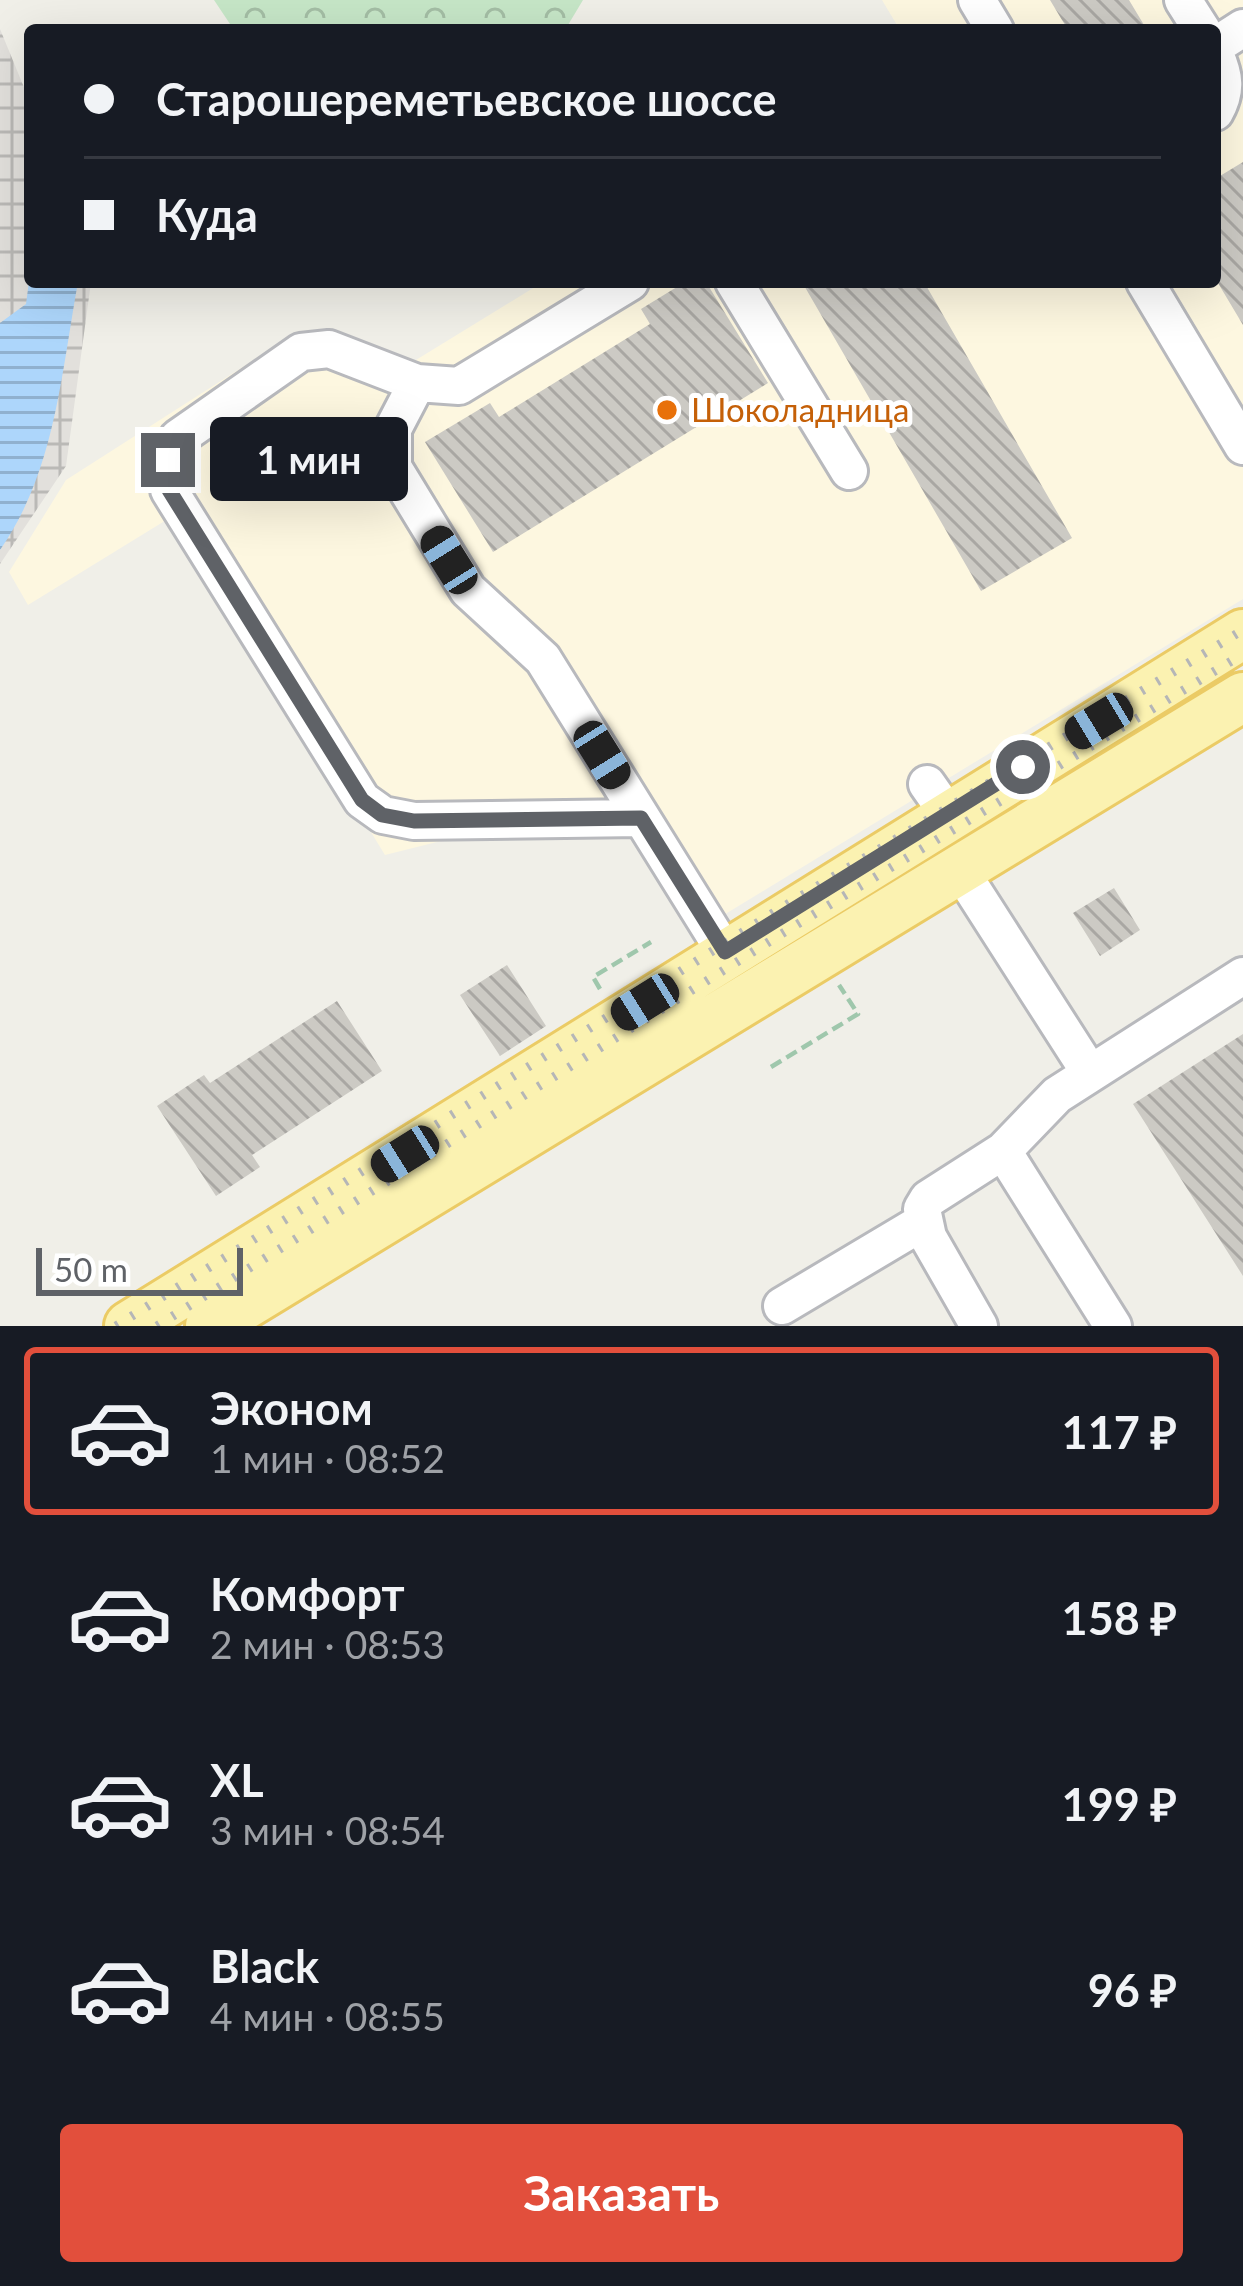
<!DOCTYPE html>
<html lang="ru">
<meta charset="utf-8">
<style>
body{margin:0;font-family:Lato,sans-serif;background:#20242c;color:#f1f3f6;height:100vh;display:flex;flex-direction:column;font-size:45px;white-space:nowrap}
*{box-sizing:border-box;margin:0}
p{font-size:39px;color:#9ea1a6}
.icon{flex:none;width:66px;height:66px;fill:none;stroke:currentColor;stroke-width:2;stroke-linecap:round;stroke-linejoin:round}
.map{position:relative;height:1326px;overflow:hidden}
.details{display:flex;flex-direction:column;background:#171b24;flex:1}
.details>*{flex:none}
.guide{position:absolute;left:24px;top:24px;width:1197px;height:264px;border-radius:12px;box-shadow:0 12px 48px #0002;display:grid;align-content:center;height:264px;padding:0 60px;background:#171b24}
.scale{position:absolute;left:36px;bottom:30px;width:207px;box-sizing:border-box;padding-left:12px;border:6px solid #5f6267;border-top:0;font-size:33px;line-height:42px;white-space:nowrap;color:#5f6267;-webkit-text-stroke:9px #fff;paint-order:stroke}
.end{position:absolute;width:54px;height:54px;margin:-27px;border:15px solid #5f6267;background:#fff;box-shadow:0 0 0 6px #fff}
.from{border-radius:50%}
.bubble{position:absolute;height:84px;border-radius:12px;background:#171b24;box-shadow:0 12px 48px #0002;font-size:39px;font-weight:700;line-height:84px;text-align:center}
.car{position:absolute;width:36px;height:72px;margin:-36px -18px;border-radius:15px;box-shadow:0 0 9px 3px #0007;background:linear-gradient(#222 24%,#8ab4d8 0 40%,#222 0 76%,#8ab4d8 0 86%,#222 0)}
.guide b{display:flex;align-items:center;gap:42px;height:114px;font-size:45px}
.guide b+b{border-top:3px solid #363941}
.guide i{width:30px;height:30px;background:#f1f3f6}
ul{padding:21px 0 0;list-style:none}
li{display:flex;align-items:center;gap:36px;height:168px;margin:0 24px 18px;padding:0 36px;border:6px solid transparent;border-radius:12px}
li div{flex:1}
li b{display:block;font-size:45px}
li em{font-style:normal;font-weight:700}
li.current{border-color:#e24f3c}
li>.icon{width:108px;height:108px;stroke-width:1.5}
.primary-button{display:flex;gap:24px;margin-top:auto;padding:24px 60px}
.primary-button a{flex:1;height:138px;border-radius:12px;background:#e24f3c;color:#fff;font-size:48px;font-weight:700;line-height:138px;text-align:center}
.map>svg:first-child{display:block}
.commercial{fill:#fdf7e0}
.industrial{fill:url(#industrial-grid)}
.forest{fill:url(#forest-crowns)}
.water{fill:url(#water-rules)}
.building{fill:url(#building-back-hatch)}
.lines{fill:none;stroke-linecap:round;stroke-linejoin:round}
.minor-casing{stroke:#b8b9bd;stroke-width:42}
.major-casing{stroke:#ebcb65;stroke-width:54}
.path{stroke:#9fc7ac;stroke-width:4.5;stroke-dasharray:12 6;stroke-linecap:butt}
.minor{stroke:#fff;stroke-width:36}
.major{stroke:#fbf2b1;stroke-width:48}
.rail{stroke:#b5b6b7;stroke-width:9;stroke-dasharray:3 15;stroke-linecap:butt}
.route{stroke:#5f6267;stroke-width:15}
.food-dot{fill:#e8710a;stroke:#fff;stroke-width:4.5}
.labels{text-anchor:middle;stroke-width:10;stroke-linejoin:round;paint-order:stroke}
.food-label{font-size:33px;fill:#c56008;stroke:#fff;text-anchor:start}
</style>
<div class="map">
<svg width="1243" height="1326" viewBox="0 0 1243 1326">
<defs>
<pattern id="industrial-grid" width="8" height="8" patternUnits="userSpaceOnUse" patternTransform="scale(3)"><rect width="8" height="8" fill="#e2e0dc"/><path d="M0 4h8M4 0v8" fill="none" stroke="#bab9b6"/></pattern>
<pattern id="forest-crowns" width="20" height="18" patternUnits="userSpaceOnUse" patternTransform="scale(3)"><rect width="20" height="18" fill="#c6e6c7"/><path d="M2 6a3 3 0 1 1 6 0M12 15a3 3 0 1 1 6 0" fill="none" stroke="#a4bea5"/></pattern>
<pattern id="water-rules" width="6" height="5" patternUnits="userSpaceOnUse" patternTransform="scale(3)"><rect width="6" height="5" fill="#add6fb"/><path d="M0 2.5h6" fill="none" stroke="#90b1cf"/></pattern>
<pattern id="building-back-hatch" width="6" height="6" patternUnits="userSpaceOnUse" patternTransform="scale(3)"><rect width="6" height="6" fill="#cccac4"/><path d="M-1 5l2 2M0 0l6 6M5-1l2 2" fill="none" stroke="#a9a7a3"/></pattern>
</defs>
<rect width="100%" height="100%" fill="#f0efe8"/>
<!-- commercial -->
<path class="commercial" d="M 882,0 L 1243,0 L 1243,599 L 699,930 L 639,840 L 611,830 L 449,839 L 385,855 L 176,514 L 28,605 L 9,572 L 66,480 L 299,331 L 411,363 L 543,282 L 1215,282 L 1215,30 L 900,30 Z"/>
<!-- industrial -->
<path class="industrial" d="M 0,29 L 30,102 L 30,282 L 91,282 L 66,466 L 0,564 Z"/>
<!-- forest -->
<path class="forest" d="M 214,0 L 583,0 L 565,30 L 234,30 Z"/>
<!-- water -->
<path class="water" d="M 30,274 L 30,282 L 78,282 C 61,375 55,471 0,550 L 0,323 L 26,304 Z"/>
<!-- building -->
<path class="building" d="M 1050,0 L 1129,0 L 1147,30 L 1068,30 Z
M 1243,162 L 1243,325 L 1215,278 L 1215,179 Z
M 685,282 L 706,282 L 768,383 L 493,552 L 425,442 L 490,403 L 499,417 L 650,324 L 641,309 Z
M 802,282 L 924,282 L 1072,538 L 981,591 Z
M 1114,888 L 1140,930 L 1100,956 L 1073,913 Z
M 507,965 L 546,1026 L 500,1056 L 460,995 Z
M 337,1001 L 382,1071 L 252,1155 L 260,1167 L 216,1196 L 157,1106 L 204,1075 L 210,1083 Z
M 1243,1034 L 1243,1276 L 1133,1104 Z"/>
<g class="lines">
<defs>
<path id="minor" d="M 977,0 L 995,30
M 1183,0 L 1202,30
M 1215,46 L 1243,28
M 1215,54 C 1225,76 1227,91 1215,112
M 630,282 L 459,386 L 417,383 L 329,349 L 301,352 L 178,438 L 168,460 L 169,490 L 362,800 L 383,815 L 414,821 L 641,818
M 734,282 L 849,471
M 1145,282 L 1243,446
M 417,383 L 393,429 L 393,467 L 468,590 L 543,659 L 725,952
M 927,784 L 948,814
M 958,867 L 1090,1073
M 1003,1151 L 1113,1326
M 782,1306 L 923,1222
M 979,1326 L 928,1237 L 922,1209 L 928,1199 L 1003,1151 L 1057,1095 L 1243,976"/>
<path id="major" d="M 129,1326 L 1243,634
M 210,1326 L 1243,697"/>
</defs>
<!-- minor casing -->
<use href="#minor" class="minor-casing"/>
<!-- major casing -->
<use href="#major" class="major-casing"/>
<!-- path -->
<path class="path" d="M 600,989 L 593,977 L 651,942
M 771,1067 L 858,1014 L 839,985"/>
<!-- minor -->
<use href="#minor" class="minor"/>
<!-- major -->
<use href="#major" class="major"/>
<!-- rail -->
<path class="rail" d="M 116,1326 L 773,913 L 1243,630
M 157,1326 L 783,933 L 1243,654"/>
</g>
<g class="lines">
<!-- route -->
<path class="route" d="M 168,460 L 169,490 L 362,800 L 382,815 L 414,821 L 641,818 L 725,952 L 1023,767"/>
</g>
<!-- markers -->
<circle class="food-dot" cx="667" cy="410" r="12"/>
<g class="labels">
<!-- food labels -->
<g class="food-label">
<text x="691" y="422">Шоколадница</text>
</g>
</g>
</svg>
<div class="scale">50 m</div>
<i class="end from" style="left:1023px;top:767px"></i>
<i class="end" style="left:168px;top:460px"></i>
<div class="bubble" style="left:210px;top:417px;width:198px">1 мин</div>
<i class="car" style="left:449px;top:560px;rotate:328deg"></i>
<i class="car" style="left:1099px;top:721px;rotate:239deg"></i>
<i class="car" style="left:602px;top:755px;rotate:148deg"></i>
<i class="car" style="left:645px;top:1002px;rotate:238deg"></i>
<i class="car" style="left:405px;top:1154px;rotate:238deg"></i>
<div class="guide">
<b><i class="from"></i>Старошереметьевское шоссе</b>
<b><i></i>Куда</b>
</div>
</div>
<section class="details">
<ul>
<li class="current"><svg class="icon" aria-label="car" viewBox="0 0 24 24"><path d="M5 17H2v-5l4-1 3-4h7l3 4 3 1v5h-3M9 17h6M6 11h13"/><circle cx="7" cy="17" r="2"/><circle cx="17" cy="17" r="2"/></svg><div><b>Эконом</b><p>1 мин · 08:52</p></div><em>117 ₽</em></li>
<li><svg class="icon" aria-label="car" viewBox="0 0 24 24"><path d="M5 17H2v-5l4-1 3-4h7l3 4 3 1v5h-3M9 17h6M6 11h13"/><circle cx="7" cy="17" r="2"/><circle cx="17" cy="17" r="2"/></svg><div><b>Комфорт</b><p>2 мин · 08:53</p></div><em>158 ₽</em></li>
<li><svg class="icon" aria-label="car" viewBox="0 0 24 24"><path d="M5 17H2v-5l4-1 3-4h7l3 4 3 1v5h-3M9 17h6M6 11h13"/><circle cx="7" cy="17" r="2"/><circle cx="17" cy="17" r="2"/></svg><div><b>XL</b><p>3 мин · 08:54</p></div><em>199 ₽</em></li>
<li><svg class="icon" aria-label="car" viewBox="0 0 24 24"><path d="M5 17H2v-5l4-1 3-4h7l3 4 3 1v5h-3M9 17h6M6 11h13"/><circle cx="7" cy="17" r="2"/><circle cx="17" cy="17" r="2"/></svg><div><b>Black</b><p>4 мин · 08:55</p></div><em>96 ₽</em></li>
</ul>
<div class="primary-button"><a>Заказать</a></div>
</section>
